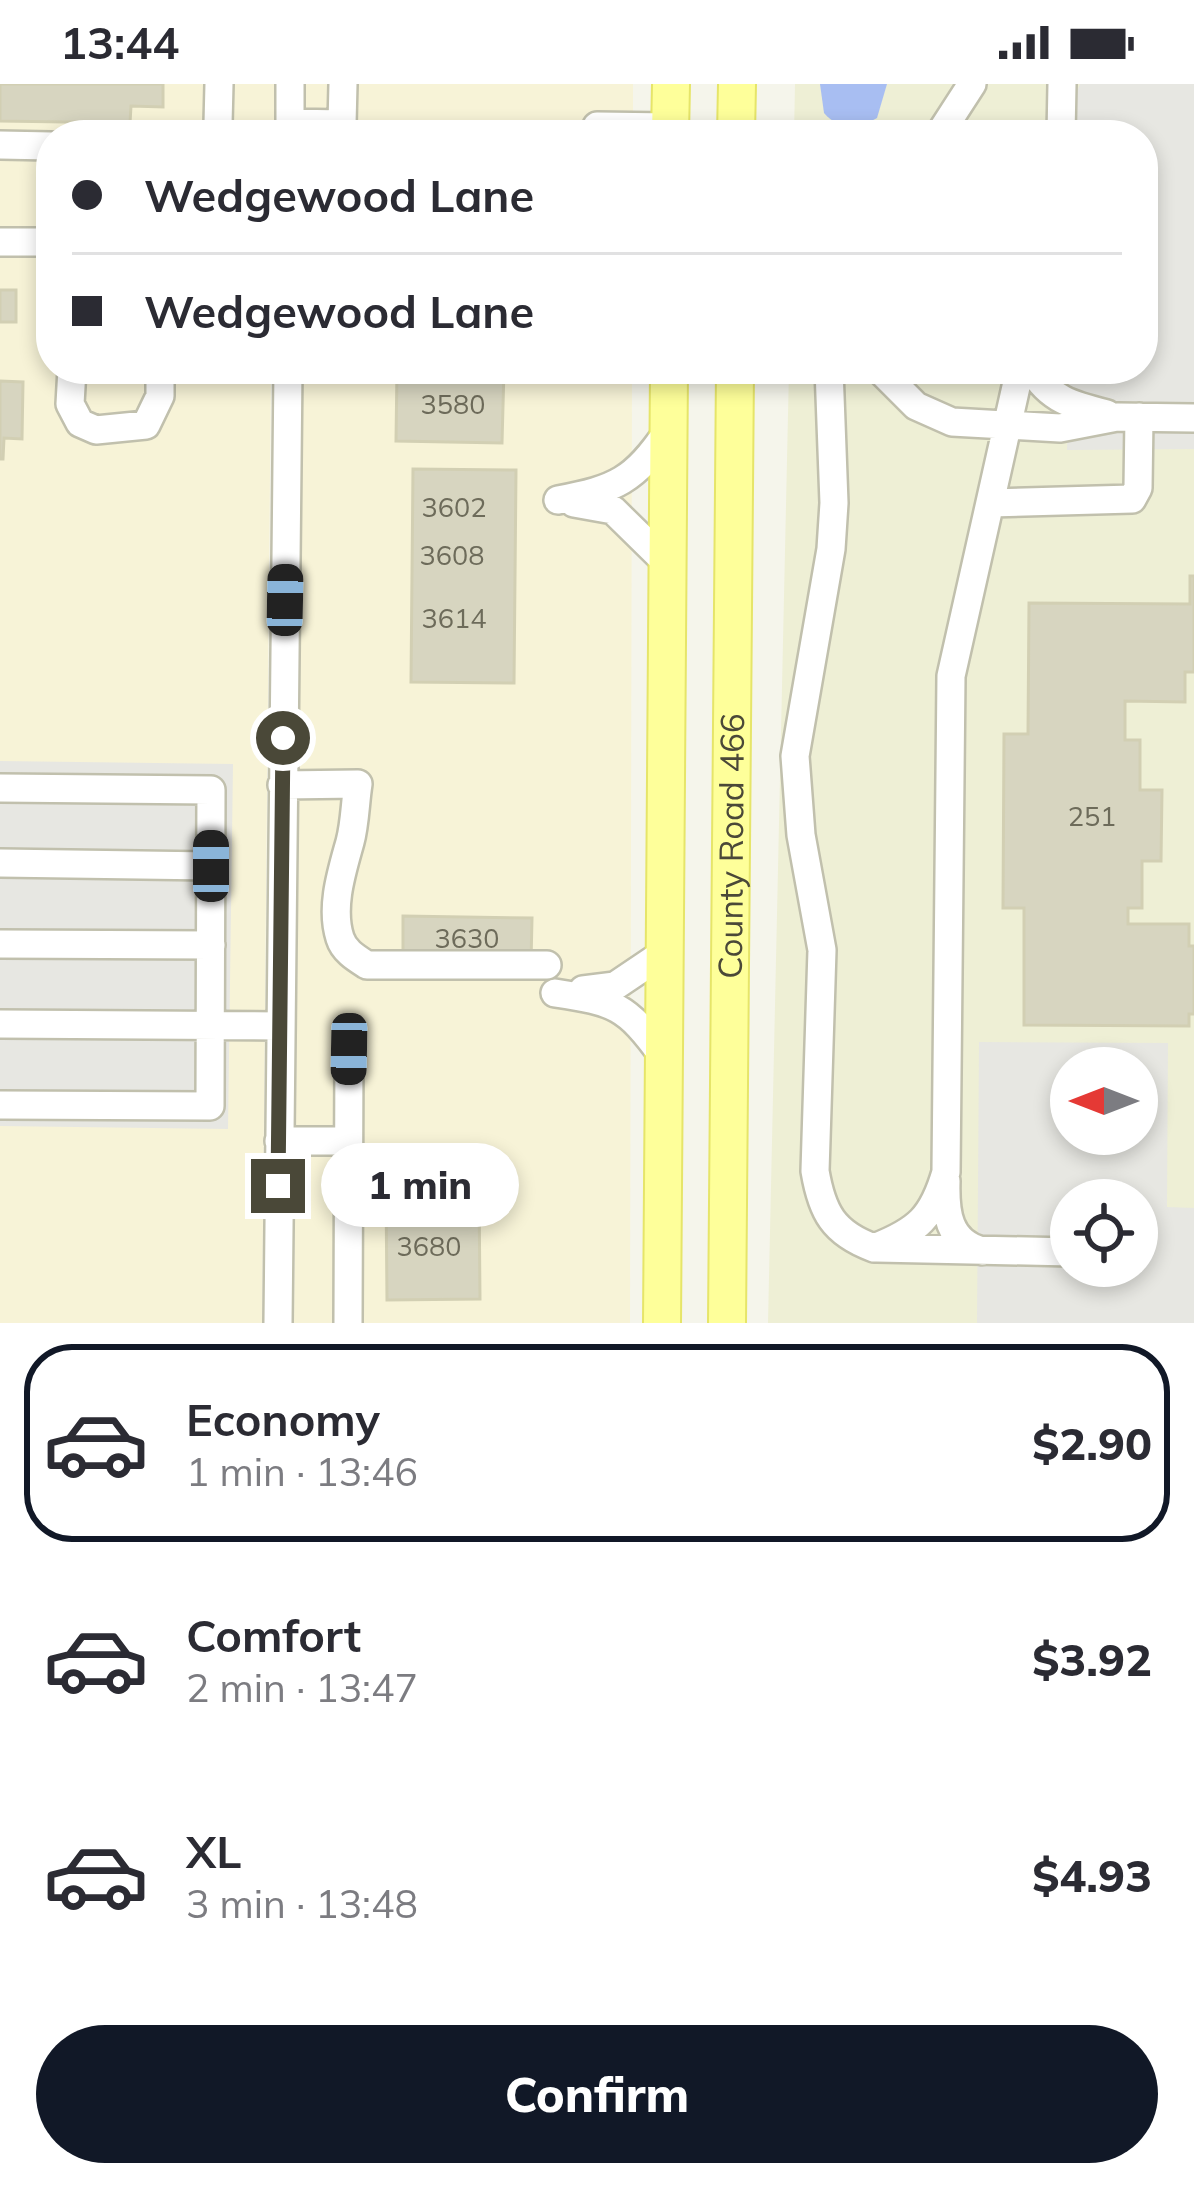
<!DOCTYPE html>
<meta charset="utf-8">
<style>
body{margin:0;font-family:Mulish,sans-serif;background:#f7f7f7;color:#2b2b33;height:100vh;display:flex;flex-direction:column;font-size:45px;white-space:nowrap}
*{box-sizing:border-box;margin:0}
p{font-size:39px;color:#7c7c81}
.icon{flex:none;width:66px;height:66px;fill:none;stroke:currentColor;stroke-width:2;stroke-linecap:round;stroke-linejoin:round}
.map{position:relative;height:1239px;overflow:hidden}
.panel{display:flex;flex-direction:column;background:#fff;flex:1}
.panel>*{flex:none}
.top-card{position:absolute;left:36px;top:36px;width:1122px;height:264px;border-radius:48px;box-shadow:0 6px 18px #0003;display:grid;align-content:center;height:264px;padding:0 36px;background:#fff}
.needle{width:78px;rotate:270deg}
.buttons{position:absolute;left:1050px;top:963px;display:grid;gap:24px}
.buttons a{display:grid;place-items:center;width:108px;height:108px;border-radius:50%;background:#fff;box-shadow:0 6px 18px #0003;font-size:60px}
.end{position:absolute;width:54px;height:54px;margin:-27px;border:15px solid #4a4838;background:#fff;box-shadow:0 0 0 6px #fff}
.from{border-radius:50%}
.bubble{position:absolute;height:84px;border-radius:42px;background:#fff;box-shadow:0 6px 18px #0003;font-size:39px;font-weight:800;line-height:84px;text-align:center}
.car{position:absolute;width:36px;height:72px;margin:-36px -18px;border-radius:15px;box-shadow:0 0 9px 3px #0007;background:linear-gradient(#222 24%,#8ab4d8 0 40%,#222 0 76%,#8ab4d8 0 86%,#222 0)}
.top-card b{display:flex;align-items:center;gap:42px;height:114px;font-size:45px}
.top-card b+b{border-top:3px solid #e1e1e2}
.top-card i{width:30px;height:30px;background:#2b2b33}
ul{padding:21px 0 0;list-style:none}
li{display:flex;align-items:center;gap:36px;height:198px;margin:0 24px 18px;padding:0 12px;border:6px solid transparent;border-radius:48px}
li div{flex:1}
li b{display:block;font-size:45px}
li em{font-style:normal;font-weight:800}
li.active{border-color:#111827}
li>.icon{width:108px;height:108px;stroke-width:1.5}
.button{display:flex;gap:24px;margin-top:auto;padding:24px 36px}
.button a{flex:1;height:138px;border-radius:72px;background:#111827;color:#fff;font-size:48px;font-weight:800;line-height:138px;text-align:center}
.status{display:flex;justify-content:space-between;align-items:center;height:84px;padding:0 60px;background:#fff;direction:ltr}
.status svg{height:33px;fill:currentColor}
.map>svg:first-child{display:block}
.commercial{fill:#f7f3d7}
.education{fill:#eeefd5;fill-rule:evenodd}
.parking{fill:#e7e7e2;fill-rule:evenodd}
.water{fill:#a8bef2}
.building{fill:#d7d5c0;stroke:#d2cfb3;stroke-width:3}
.lines{fill:none;stroke-linecap:round;stroke-linejoin:round}
.minor-casing{stroke:#c1c0ad;stroke-width:32}
.major-casing{stroke:#e6e569;stroke-width:40}
.minor{stroke:#fff;stroke-width:27}
.major{stroke:#feff9a;stroke-width:36}
.route{stroke:#4a4838;stroke-width:15}
.labels{text-anchor:middle;stroke-width:9;stroke-linejoin:round;paint-order:stroke}
.number-label{font-size:27px;fill:#6d6b5a}
.street-label{font-size:33px;fill:#4a4838;stroke:#fff}
</style>
<div class="status"><b>13:44</b><svg viewBox="0 0 49 12"><path d="M0 12V9h3v3zM5 12V6h3v6zM10 12V3h3v9zM15 12V0h3v12zM26 1h20v11H26zM47 4h2v5h-2z"/></svg></div>
<div class="map">
<svg width="1194" height="1239" viewBox="0 0 1194 1239">
<rect width="100%" height="100%" fill="#f5f5eb"/>
<!-- commercial -->
<path class="commercial" d="M 0,0 L 275,0 L 274,51 L 51,51 L 51,285 L 271,285 L 262,1239 L 0,1239 Z
M 306,0 L 633,0 L 633,51 L 306,51 Z
M 303,285 L 632,285 L 630,1239 L 294,1239 Z"/>
<!-- education -->
<path class="education" d="M 795,0 L 1194,0 L 1194,1239 L 768,1239 L 789,285 L 1143,285 L 1143,51 L 794,51 ZM 1071,984 L 1137,984 L 1137,1050 L 1071,1050 ZM 1071,1116 L 1137,1116 L 1137,1182 L 1071,1182 Z"/>
<!-- parking -->
<path class="parking" d="M 1080,0 L 1194,0 L 1194,365 L 1067,366 L 1069,285 L 1143,285 L 1143,51 L 1073,51 L 1073,18 Z
M 0,677 L 233,680 L 228,1045 L 0,1042 Z
M 979,958 L 1168,959 L 1167,1123 L 1194,1124 L 1194,1239 L 977,1239 ZM 1071,984 L 1137,984 L 1137,1050 L 1071,1050 ZM 1071,1116 L 1137,1116 L 1137,1182 L 1071,1182 Z"/>
<!-- water -->
<path class="water" d="M 820,0 L 887,0 L 877,34 C 858,45 839,46 824,29 Z"/>
<!-- building -->
<path class="building" d="M 0,0 L 163,0 L 163,23 L 131,22 L 130,39 L 0,37 Z
M 0,206 L 16,206 L 16,238 L 0,238 Z
M 397,285 L 504,285 L 502,359 L 396,357 Z
M 0,297 L 23,298 L 22,355 L 4,354 L 3,375 L 0,375 Z
M 413,385 L 516,386 L 514,599 L 411,598 Z
M 1190,492 L 1194,492 L 1194,588 L 1185,588 L 1185,618 L 1125,617 L 1125,656 L 1140,656 L 1140,706 L 1162,706 L 1161,777 L 1142,777 L 1142,824 L 1128,824 L 1128,840 L 1189,840 L 1189,862 L 1194,862 L 1194,930 L 1189,930 L 1189,942 L 1024,941 L 1024,824 L 1003,824 L 1004,650 L 1028,650 L 1029,519 L 1190,520 Z
M 403,832 L 532,834 L 531,879 L 403,876 Z
M 386,1105 L 479,1105 L 480,1215 L 387,1216 Z"/>
<g class="lines">
<defs>
<path id="minor" d="M 290,39 L 342,40 L 343,0
M 211,51 L 218,40 L 219,0
M 290,51 L 290,0
M 596,51 L 597,42 L 670,43
M 939,51 L 972,0
M 1061,51 L 1062,0
M 0,61 L 51,62
M 0,158 L 51,158
M 72,285 L 70,320 L 80,339 L 96,346 L 146,341 L 160,312 L 160,285
M 829,285 L 834,419 L 831,465 L 795,672 L 801,751 L 822,866 L 815,1087 C 822,1128 833,1149 874,1164 C 918,1147 933,1133 946,1088 L 951,592 L 1020,285
M 879,285 L 916,322 L 952,338 L 1060,344 L 1117,333 L 1194,334
M 1032,285 C 1049,316 1075,322 1107,330
M 558,416 C 616,405 634,397 668,347
M 574,419 L 613,426 L 667,479
M 990,419 L 1132,415 L 1138,404 L 1139,333
M 282,701 L 358,700 C 355,719 355,740 350,758 C 342,787 330,823 340,854 C 344,867 356,874 367,881 L 547,881
M 0,704 L 211,706 L 210,1022 L 0,1021
M 0,779 L 211,782
M 0,860 L 211,861
M 583,906 L 615,902 L 664,869
M 555,909 C 615,918 626,921 663,972
M 0,940 L 279,942
M 279,1057 L 348,1057
M 946,1097 C 945,1128 948,1158 982,1167
M 877,1164 L 1071,1168
M 278,1239 L 288,285
M 348,1239 L 349,965"/>
<g id="major">
<path d="M 670,51 L 671,0"/>
<path d="M 736,51 L 737,0"/>
<path d="M 662,1239 L 669,285"/>
<path id="s1" d="M 727,1239 L 735,285"/>
</g>
</defs>
<!-- minor casing -->
<use href="#minor" class="minor-casing"/>
<!-- major casing -->
<use href="#major" class="major-casing"/>
<!-- minor -->
<use href="#minor" class="minor"/>
<!-- major -->
<use href="#major" class="major"/>
</g>
<g class="lines">
<!-- route -->
<path class="route" d="M 278,1102 L 283,654"/>
</g>
<g class="labels">
<!-- number labels -->
<g class="number-label">
<text x="453" y="330">3580</text>
<text x="454" y="433">3602</text>
<text x="452" y="481">3608</text>
<text x="454" y="544">3614</text>
<text x="1092" y="742">251</text>
<text x="467" y="864">3630</text>
<text x="429" y="1172">3680</text>
</g>
<!-- street labels -->
<g class="street-label">
<text dy="12" stroke="none"><textPath href="#s1" startOffset="477">County Road 466</textPath></text>
</g>
</g>
</svg>
<div class="buttons">
<a><svg class="needle" viewBox="-14 -14 28 28"><path d="M0-13l5 13h-10z" fill="#e53935"/><path d="M0 13l5-13h-10z" fill="#7c7c81"/></svg></a>
<a><svg class="icon" aria-label="locate" viewBox="0 0 24 24"><circle cx="12" cy="12" r="6"/><path d="M12 2v4M12 18v4M2 12h4M18 12h4"/></svg></a>
</div>
<i class="end from" style="left:283px;top:654px"></i>
<i class="end" style="left:278px;top:1102px"></i>
<div class="bubble" style="left:321px;top:1059px;width:198px">1 min</div>
<i class="car" style="left:285px;top:516px;rotate:1deg"></i>
<i class="car" style="left:211px;top:782px;rotate:0deg"></i>
<i class="car" style="left:349px;top:965px;rotate:181deg"></i>
<div class="top-card">
<b><i class="from"></i>Wedgewood Lane</b>
<b><i></i>Wedgewood Lane</b>
</div>
</div>
<section class="panel">
<ul>
<li class="active"><svg class="icon" aria-label="car" viewBox="0 0 24 24"><path d="M5 17H2v-5l4-1 3-4h7l3 4 3 1v5h-3M9 17h6M6 11h13"/><circle cx="7" cy="17" r="2"/><circle cx="17" cy="17" r="2"/></svg><div><b>Economy</b><p>1 min · 13:46</p></div><em>$2.90</em></li>
<li><svg class="icon" aria-label="car" viewBox="0 0 24 24"><path d="M5 17H2v-5l4-1 3-4h7l3 4 3 1v5h-3M9 17h6M6 11h13"/><circle cx="7" cy="17" r="2"/><circle cx="17" cy="17" r="2"/></svg><div><b>Comfort</b><p>2 min · 13:47</p></div><em>$3.92</em></li>
<li><svg class="icon" aria-label="car" viewBox="0 0 24 24"><path d="M5 17H2v-5l4-1 3-4h7l3 4 3 1v5h-3M9 17h6M6 11h13"/><circle cx="7" cy="17" r="2"/><circle cx="17" cy="17" r="2"/></svg><div><b>XL</b><p>3 min · 13:48</p></div><em>$4.93</em></li>
</ul>
<div class="button"><a>Confirm</a></div>
</section>
